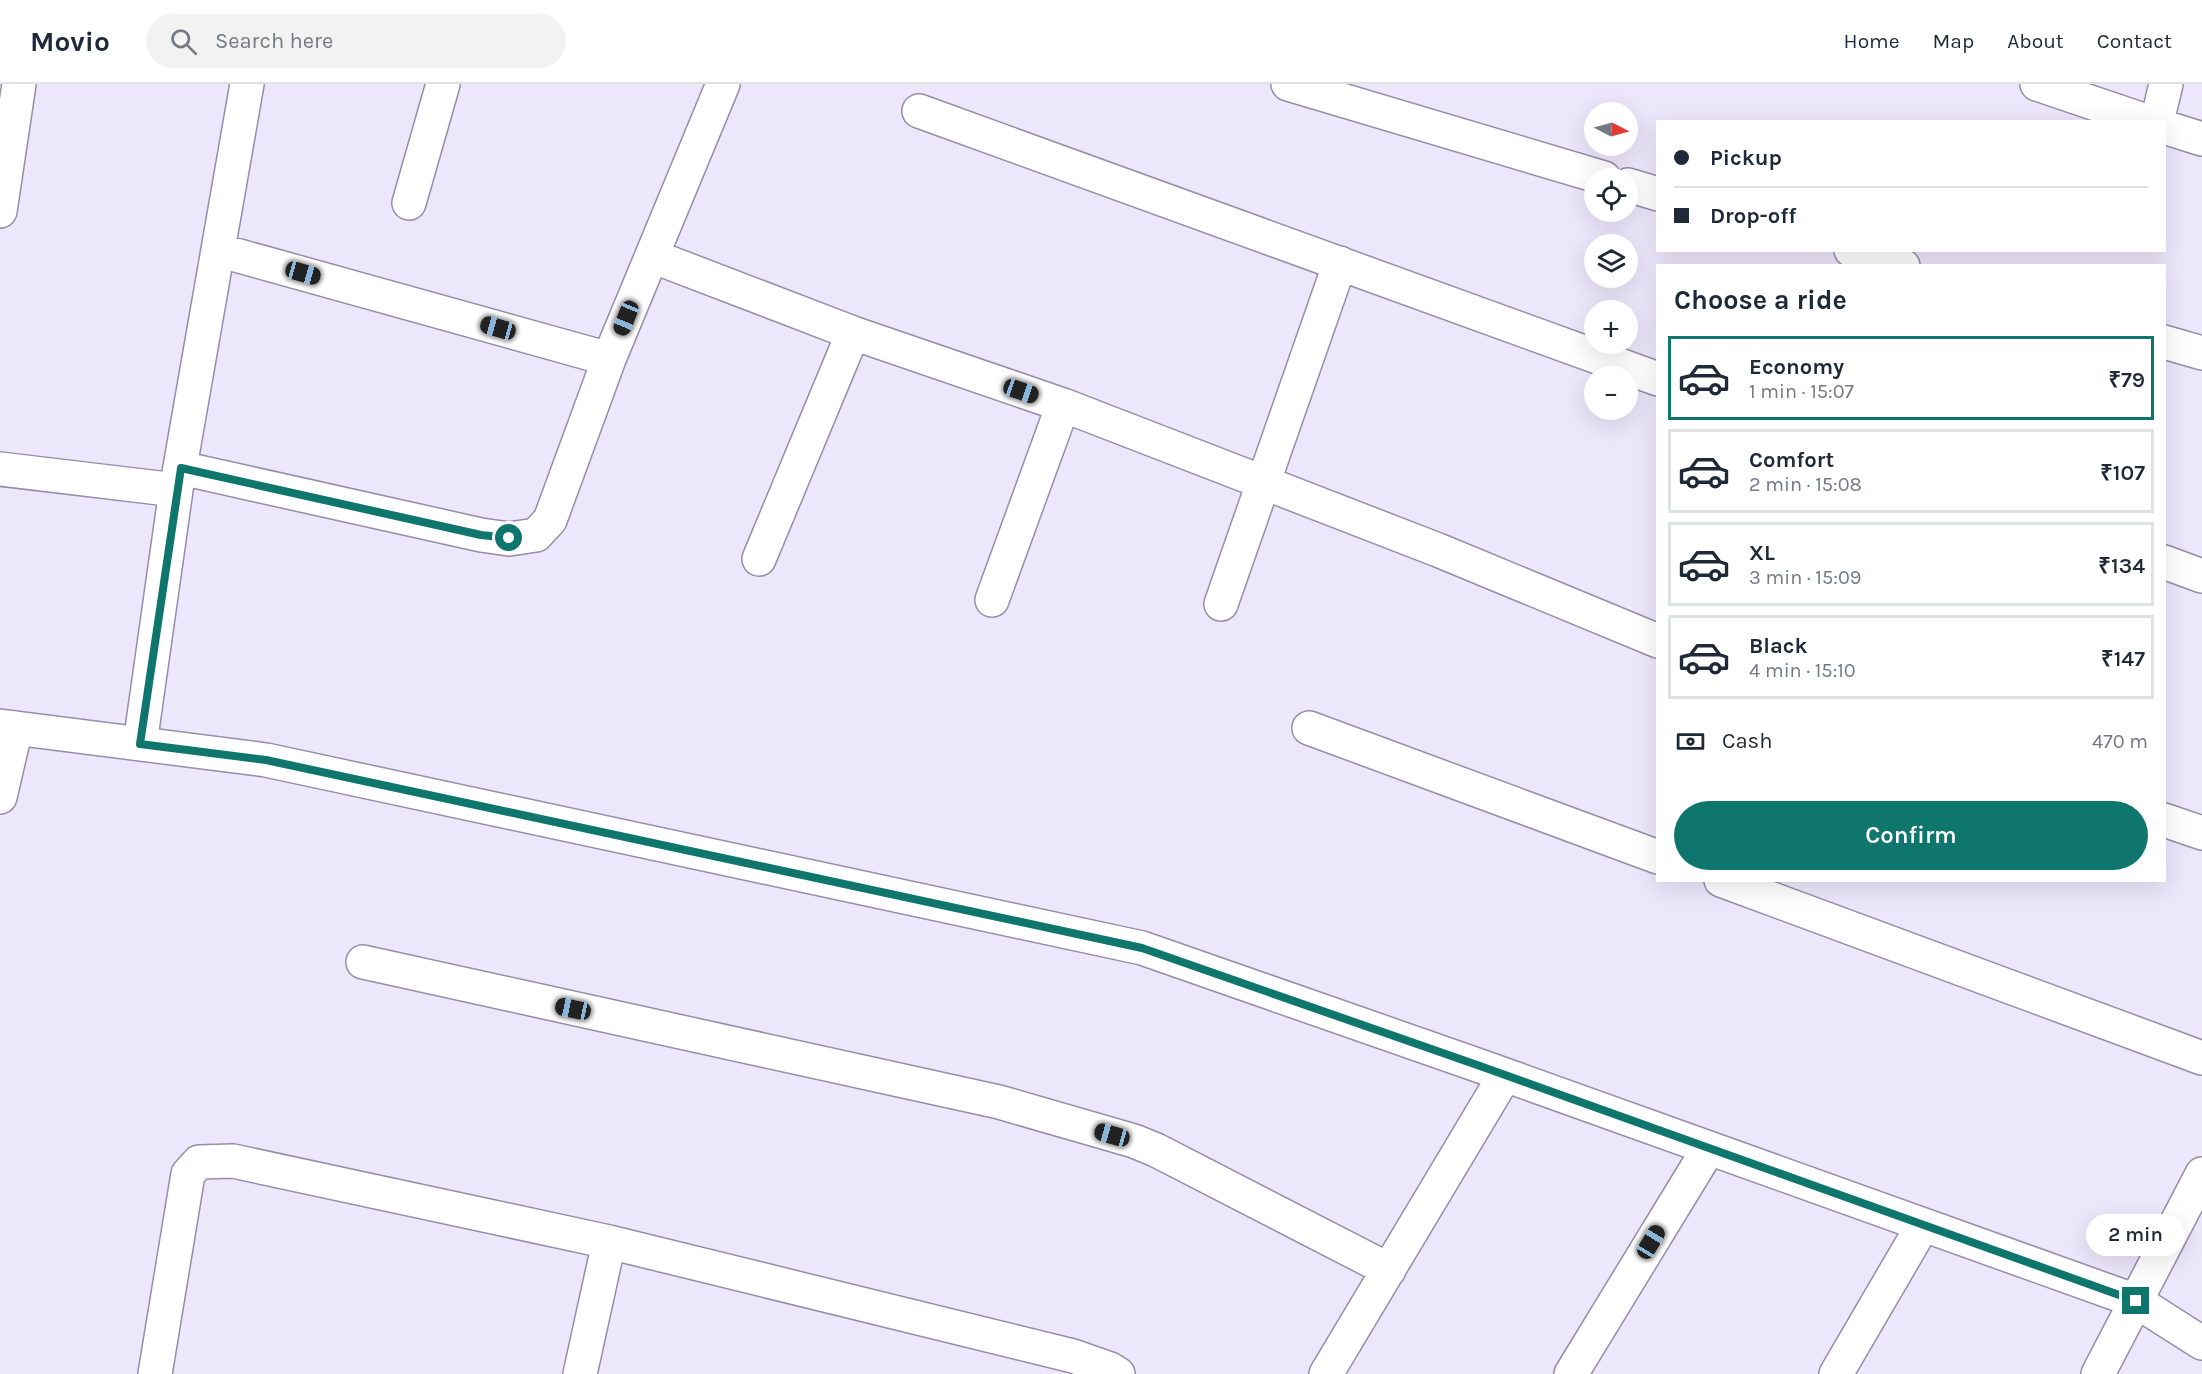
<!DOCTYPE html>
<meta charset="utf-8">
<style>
body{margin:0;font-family:Karla,sans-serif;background:#f2f2f3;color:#1f2937;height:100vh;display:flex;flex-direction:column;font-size:22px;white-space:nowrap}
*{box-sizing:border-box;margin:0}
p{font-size:20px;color:#747a83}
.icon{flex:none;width:33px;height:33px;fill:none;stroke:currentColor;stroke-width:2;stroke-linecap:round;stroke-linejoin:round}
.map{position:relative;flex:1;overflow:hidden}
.details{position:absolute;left:1656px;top:180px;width:510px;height:618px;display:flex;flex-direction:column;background:#fff;border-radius:0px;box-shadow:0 6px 24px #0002}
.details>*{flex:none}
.top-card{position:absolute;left:1656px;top:36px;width:510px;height:132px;border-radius:0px;box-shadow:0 6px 24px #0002;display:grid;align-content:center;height:132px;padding:0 18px;background:#fff}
.needle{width:39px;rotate:96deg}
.buttons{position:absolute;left:1584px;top:18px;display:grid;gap:12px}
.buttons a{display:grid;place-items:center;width:54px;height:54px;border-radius:50%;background:#fff;box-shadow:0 6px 24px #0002;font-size:30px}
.end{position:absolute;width:27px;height:27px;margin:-14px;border:8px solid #0f766e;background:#fff;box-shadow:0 0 0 3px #fff}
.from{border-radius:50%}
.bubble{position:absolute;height:42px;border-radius:21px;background:#fff;box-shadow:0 6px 24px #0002;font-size:20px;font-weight:600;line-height:42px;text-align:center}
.car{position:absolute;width:18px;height:36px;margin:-18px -9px;border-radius:8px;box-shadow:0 0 4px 2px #0007;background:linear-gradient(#222 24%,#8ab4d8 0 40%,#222 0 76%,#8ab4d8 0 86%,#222 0)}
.top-card b{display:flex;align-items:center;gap:21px;height:57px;font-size:22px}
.top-card b+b{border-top:2px solid #e0e1e3}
.top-card i{width:15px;height:15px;background:#1f2937}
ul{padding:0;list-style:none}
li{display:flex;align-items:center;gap:18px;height:84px;margin:0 12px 9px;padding:0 6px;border:3px solid #e0e1e3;border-radius:0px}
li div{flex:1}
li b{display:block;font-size:22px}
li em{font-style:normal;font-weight:600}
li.selected{border-color:#0f766e}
li>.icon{width:54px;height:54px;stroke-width:1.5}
h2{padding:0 18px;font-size:27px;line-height:72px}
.pay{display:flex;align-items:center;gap:15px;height:66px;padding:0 18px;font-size:22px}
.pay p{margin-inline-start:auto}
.button{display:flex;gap:12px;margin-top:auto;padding:12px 18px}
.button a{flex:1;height:69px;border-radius:36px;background:#0f766e;color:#fff;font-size:24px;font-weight:600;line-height:69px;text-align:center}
header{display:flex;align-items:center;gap:36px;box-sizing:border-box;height:84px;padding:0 30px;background:#fff;border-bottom:2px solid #e0e1e3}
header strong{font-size:28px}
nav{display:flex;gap:33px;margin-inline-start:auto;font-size:21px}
.search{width:420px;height:54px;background:#f2f2f3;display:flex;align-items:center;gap:15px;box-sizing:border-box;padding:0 21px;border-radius:33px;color:#747a83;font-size:22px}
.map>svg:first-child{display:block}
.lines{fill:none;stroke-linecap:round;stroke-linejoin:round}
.minor-casing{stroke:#968dab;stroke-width:36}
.tertiary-casing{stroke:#968dab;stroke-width:36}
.minor{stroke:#fff;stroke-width:33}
.tertiary{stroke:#fff;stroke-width:33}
.route{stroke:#0f766e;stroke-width:8}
</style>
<header>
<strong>Movio</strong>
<div class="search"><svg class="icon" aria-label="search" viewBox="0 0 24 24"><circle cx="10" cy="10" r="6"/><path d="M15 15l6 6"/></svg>Search here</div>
<nav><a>Home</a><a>Map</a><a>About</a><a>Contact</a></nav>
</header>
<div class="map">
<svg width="2202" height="1290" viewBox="0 0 2202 1290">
<rect width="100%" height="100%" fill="#ece7fb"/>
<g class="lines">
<defs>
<path id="minor" d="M 1288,0 L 1604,94
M 2037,0 L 2149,38
M 919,27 L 1658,295
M 2157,38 L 2166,0
M 2164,43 L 2202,55
M 1628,101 L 1658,110
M 409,119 L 443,0
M 0,127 L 19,0
M 218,166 L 609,275
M 1851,166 L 1903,182
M 652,172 L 853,249
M 2164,258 L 2202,269
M 181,384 L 481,451 L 509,455 L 536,451 L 550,436 L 609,275 L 723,0
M 0,385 L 176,406
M 759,475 L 853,249 L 1063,321 L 1438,466 L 1658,557
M 2164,478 L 2202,492
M 992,516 L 1063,321
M 1221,520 L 1340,179
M 0,642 L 266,676 L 1142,864 L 1480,982 L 2136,1217 L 2202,1259
M 1309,644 L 1658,773
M 140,660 L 176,406 L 247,0
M 0,713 L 16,644
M 2164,736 L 2202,749
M 1721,796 L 2202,974
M 363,878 L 999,1018 L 1134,1057 L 1156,1066 L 1389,1186
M 155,1290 L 188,1090 L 199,1078 L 233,1077 L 609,1158 L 1073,1272 L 1110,1285 L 1118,1290
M 580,1290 L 609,1158
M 1326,1290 L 1505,991
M 1571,1290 L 1709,1064
M 1836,1290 L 1923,1141"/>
<path id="tertiary" d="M 2098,1290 L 2202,1090"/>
</defs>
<!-- minor casing -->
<use href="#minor" class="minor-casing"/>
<!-- tertiary casing -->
<use href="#tertiary" class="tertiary-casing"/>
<!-- minor -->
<use href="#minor" class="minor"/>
<!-- tertiary -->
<use href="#tertiary" class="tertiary"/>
</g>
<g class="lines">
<!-- route -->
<path class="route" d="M 509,454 L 481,451 L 181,384 L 140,660 L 266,676 L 1142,864 L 1480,982 L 2136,1217"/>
</g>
</svg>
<div class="buttons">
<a><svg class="needle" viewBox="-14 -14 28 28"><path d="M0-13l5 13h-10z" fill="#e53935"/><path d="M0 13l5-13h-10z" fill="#747a83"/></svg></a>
<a><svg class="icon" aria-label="locate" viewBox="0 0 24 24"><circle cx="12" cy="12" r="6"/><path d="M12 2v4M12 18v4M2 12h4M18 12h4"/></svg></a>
<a><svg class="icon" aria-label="layers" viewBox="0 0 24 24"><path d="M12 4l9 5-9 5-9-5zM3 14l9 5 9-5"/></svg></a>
<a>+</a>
<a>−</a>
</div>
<i class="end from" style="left:509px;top:454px"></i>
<i class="end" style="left:2136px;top:1217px"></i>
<div class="bubble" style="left:2086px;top:1130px;width:99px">2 min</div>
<i class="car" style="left:303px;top:189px;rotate:106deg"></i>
<i class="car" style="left:626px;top:234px;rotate:202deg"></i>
<i class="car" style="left:498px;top:244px;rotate:286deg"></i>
<i class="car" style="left:1021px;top:307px;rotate:109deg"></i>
<i class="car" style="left:573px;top:925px;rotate:282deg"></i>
<i class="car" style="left:1112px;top:1051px;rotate:286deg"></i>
<i class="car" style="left:1651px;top:1158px;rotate:31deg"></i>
<div class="top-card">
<b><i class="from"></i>Pickup</b>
<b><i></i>Drop-off</b>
</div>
<section class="details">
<h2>Choose a ride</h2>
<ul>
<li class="selected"><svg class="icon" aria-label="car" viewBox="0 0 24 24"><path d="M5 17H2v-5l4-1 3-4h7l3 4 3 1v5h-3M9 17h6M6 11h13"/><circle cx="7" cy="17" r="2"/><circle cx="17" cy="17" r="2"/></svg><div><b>Economy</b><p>1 min · 15:07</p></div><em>₹79</em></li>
<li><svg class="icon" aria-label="car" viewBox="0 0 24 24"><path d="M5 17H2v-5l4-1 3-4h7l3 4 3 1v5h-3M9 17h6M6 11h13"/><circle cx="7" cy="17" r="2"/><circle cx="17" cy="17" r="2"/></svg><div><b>Comfort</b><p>2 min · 15:08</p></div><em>₹107</em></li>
<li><svg class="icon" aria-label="car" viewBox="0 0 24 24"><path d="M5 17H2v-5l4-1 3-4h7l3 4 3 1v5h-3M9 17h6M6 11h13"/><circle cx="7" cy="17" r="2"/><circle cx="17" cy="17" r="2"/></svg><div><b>XL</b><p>3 min · 15:09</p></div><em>₹134</em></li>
<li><svg class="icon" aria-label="car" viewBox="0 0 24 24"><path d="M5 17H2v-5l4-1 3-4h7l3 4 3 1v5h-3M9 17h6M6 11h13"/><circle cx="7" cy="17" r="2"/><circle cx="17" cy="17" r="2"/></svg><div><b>Black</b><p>4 min · 15:10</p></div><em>₹147</em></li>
</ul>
<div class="pay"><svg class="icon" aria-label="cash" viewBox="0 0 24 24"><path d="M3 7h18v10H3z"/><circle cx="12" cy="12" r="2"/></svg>Cash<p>470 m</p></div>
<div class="button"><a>Confirm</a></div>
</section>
</div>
